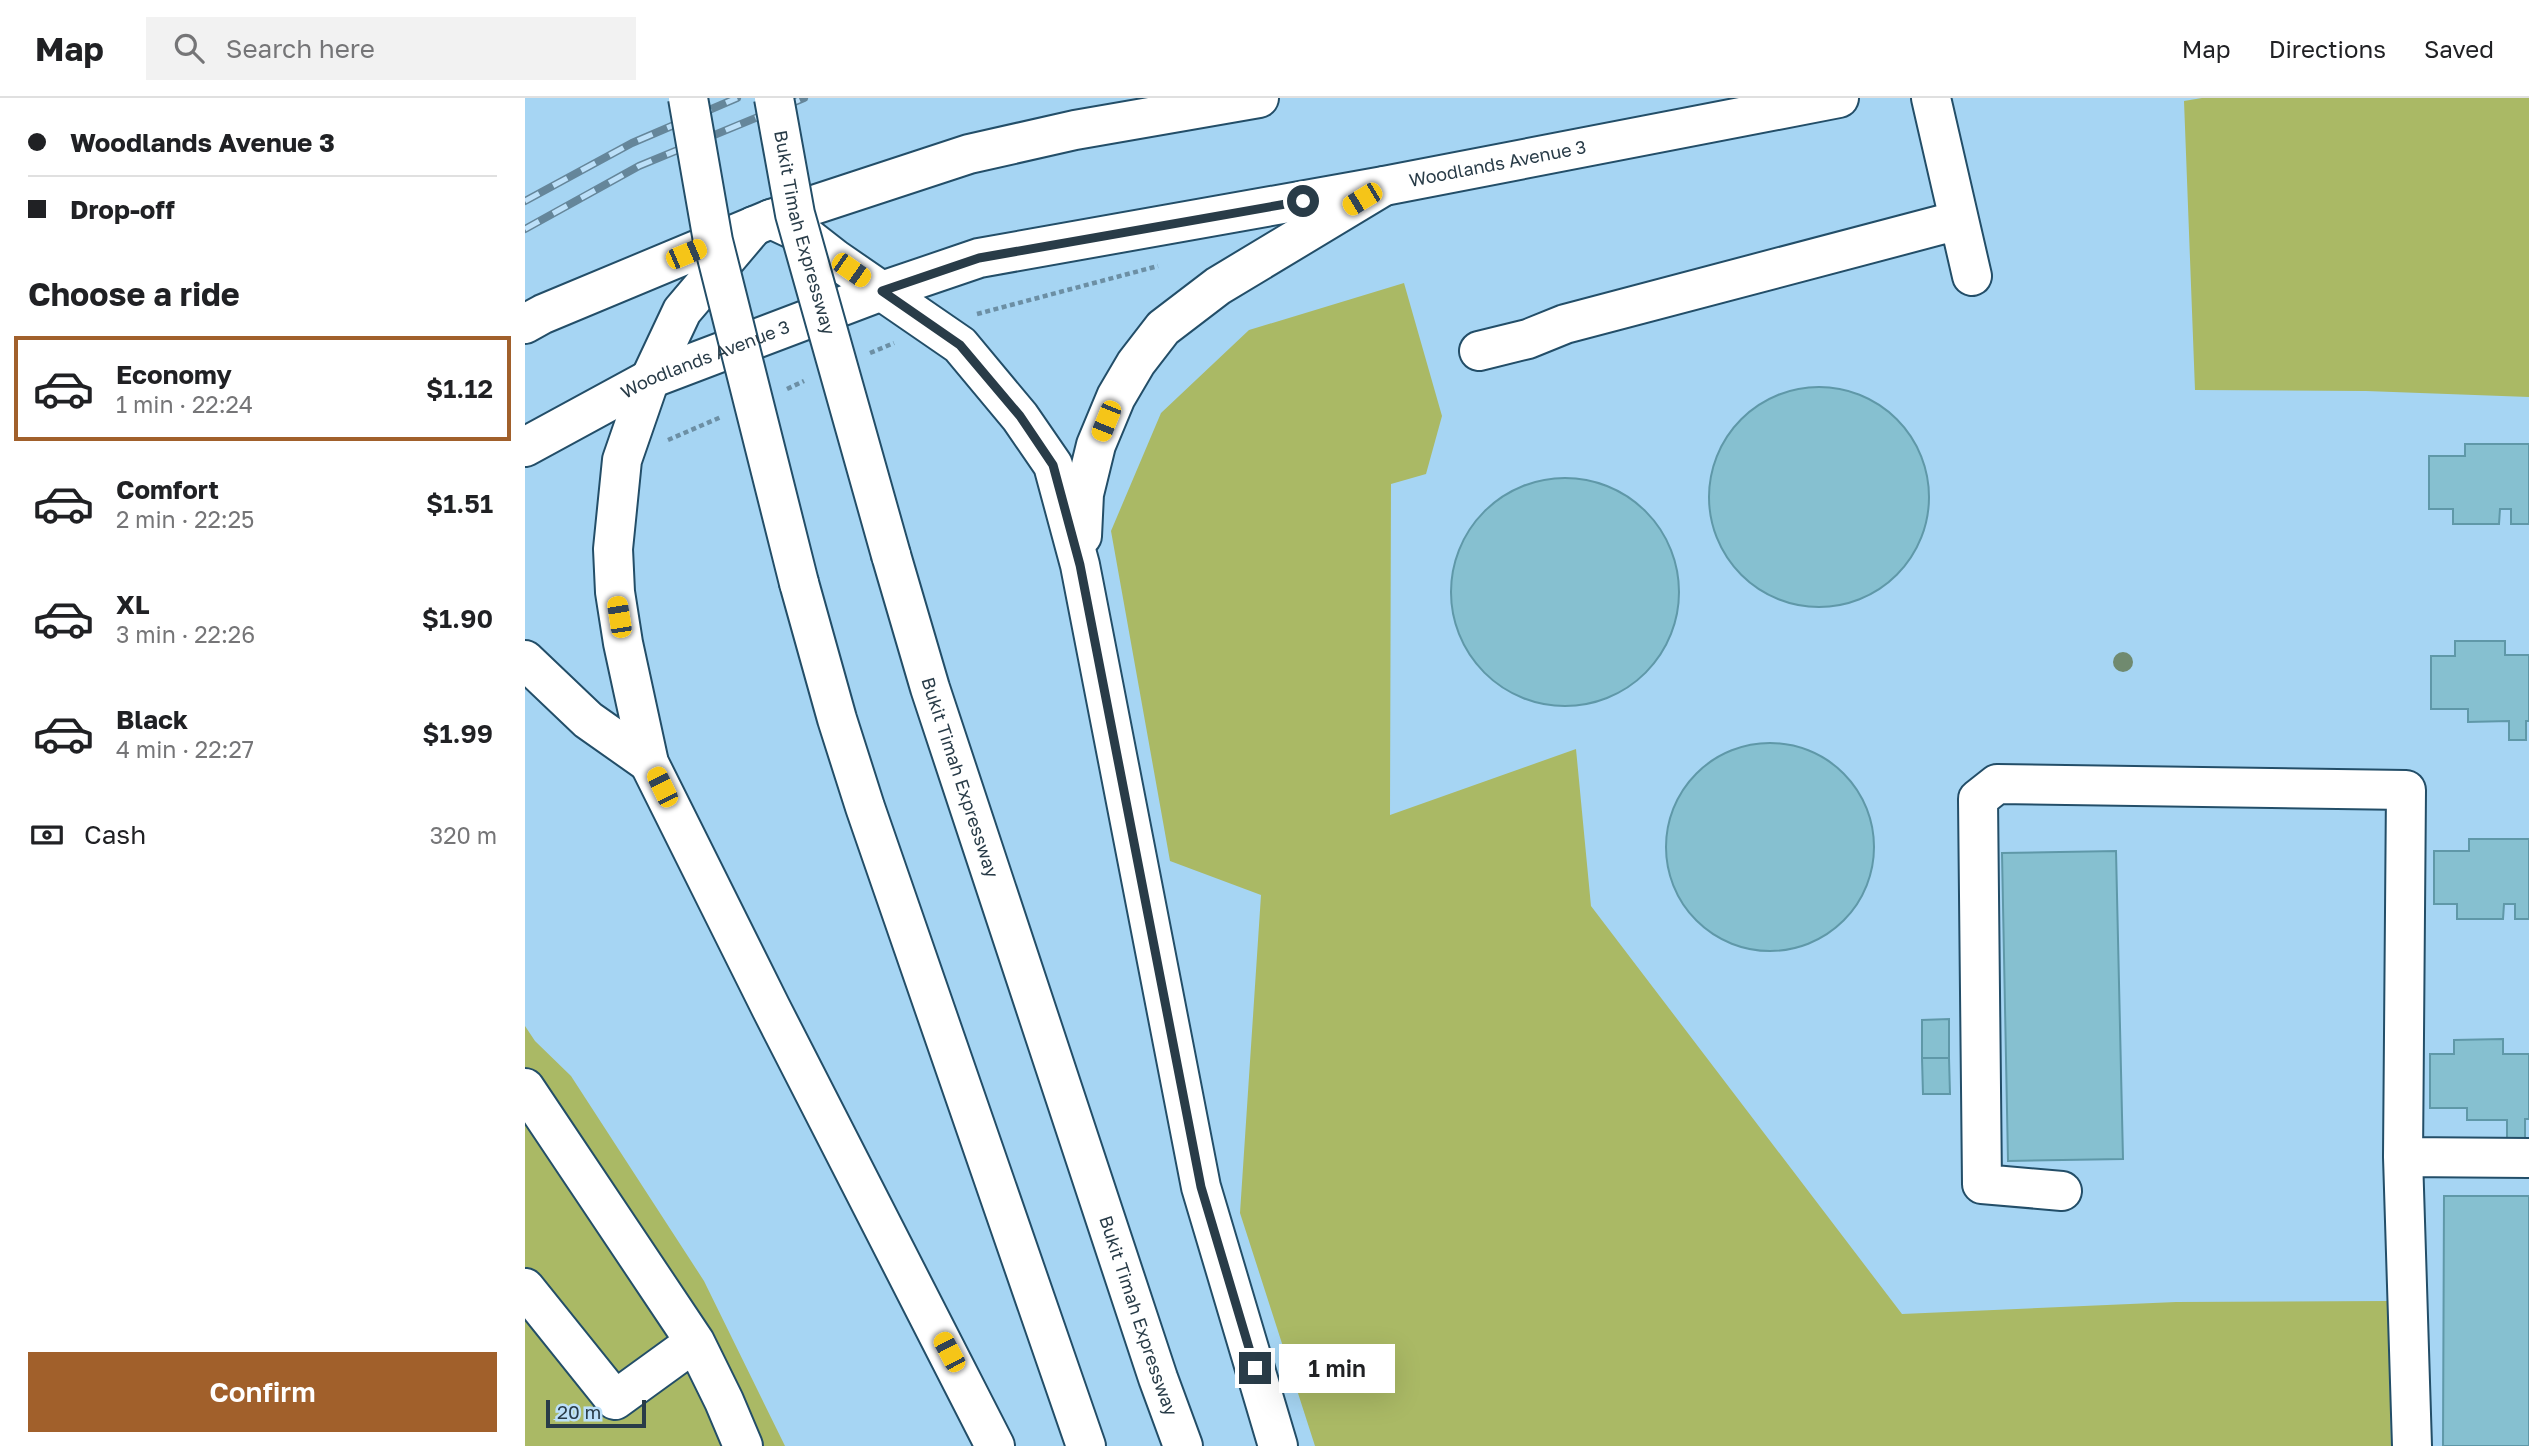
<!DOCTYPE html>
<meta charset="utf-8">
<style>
body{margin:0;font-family:"Golos Text",sans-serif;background:#f2f2f2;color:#202124;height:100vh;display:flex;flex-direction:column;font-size:26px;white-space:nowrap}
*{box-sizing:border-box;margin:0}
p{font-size:23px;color:#757577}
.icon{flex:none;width:38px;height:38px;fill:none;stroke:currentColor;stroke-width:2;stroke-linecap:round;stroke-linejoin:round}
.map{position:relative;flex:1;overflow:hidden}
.panel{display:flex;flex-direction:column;background:#fff;width:525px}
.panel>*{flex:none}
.top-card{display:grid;align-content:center;height:154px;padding:0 28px;background:#fff}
.scale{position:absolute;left:21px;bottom:18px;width:100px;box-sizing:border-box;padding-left:7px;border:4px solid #293c48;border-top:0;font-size:19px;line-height:24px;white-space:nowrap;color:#293c48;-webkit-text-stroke:5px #bce0f9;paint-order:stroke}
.end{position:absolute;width:32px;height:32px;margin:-16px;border:9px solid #293c48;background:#fff;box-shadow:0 0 0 4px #fff}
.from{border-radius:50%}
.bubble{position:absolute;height:49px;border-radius:0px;background:#fff;box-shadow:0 7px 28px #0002;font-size:23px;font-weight:600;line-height:49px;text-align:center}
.car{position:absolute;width:21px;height:42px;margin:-21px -10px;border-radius:9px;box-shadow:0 0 5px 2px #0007;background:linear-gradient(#f5c518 24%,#345 0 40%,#f5c518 0 76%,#345 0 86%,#f5c518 0)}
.top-card b{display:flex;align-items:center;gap:24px;height:66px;font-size:26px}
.top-card b+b{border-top:2px solid #e0e0e0}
.top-card i{width:18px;height:18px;background:#202124}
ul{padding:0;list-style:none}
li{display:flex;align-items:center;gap:21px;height:105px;margin:0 14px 10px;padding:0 14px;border:4px solid transparent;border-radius:0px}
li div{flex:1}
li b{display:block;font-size:26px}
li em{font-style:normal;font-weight:600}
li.current{border-color:#a1602b}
li>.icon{width:63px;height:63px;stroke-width:1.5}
h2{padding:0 28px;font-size:32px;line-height:84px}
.pay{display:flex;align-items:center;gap:18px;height:77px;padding:0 28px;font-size:26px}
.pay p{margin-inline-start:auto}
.primary-button{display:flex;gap:14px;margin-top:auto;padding:14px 28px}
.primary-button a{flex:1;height:80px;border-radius:0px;background:#a1602b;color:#fff;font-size:28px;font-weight:600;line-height:80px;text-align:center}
header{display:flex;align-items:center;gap:42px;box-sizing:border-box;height:98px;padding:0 35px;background:#fff;border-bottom:2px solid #e0e0e0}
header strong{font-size:33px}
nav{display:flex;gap:38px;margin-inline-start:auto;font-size:24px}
.search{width:490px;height:63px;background:#f2f2f2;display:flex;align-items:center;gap:18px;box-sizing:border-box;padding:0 24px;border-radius:0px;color:#757577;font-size:26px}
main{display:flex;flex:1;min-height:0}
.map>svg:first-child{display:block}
.green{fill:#aab965}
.building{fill:#86c0d0;stroke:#5f98a8;stroke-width:2}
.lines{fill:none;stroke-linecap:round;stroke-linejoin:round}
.minor-casing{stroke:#234e68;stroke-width:42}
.major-casing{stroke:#234e68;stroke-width:42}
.highway-casing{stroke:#234e68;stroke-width:42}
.path{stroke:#6c8fa4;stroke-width:4.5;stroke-dasharray:5 3.5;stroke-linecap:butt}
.minor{stroke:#fff;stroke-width:38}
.major{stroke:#fff;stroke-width:38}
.highway{stroke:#fff;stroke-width:38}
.rail-casing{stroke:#65869a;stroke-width:8}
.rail{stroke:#bce0f9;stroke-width:5;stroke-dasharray:16;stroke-linecap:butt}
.highway-bridge-casing{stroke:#234e68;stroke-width:42;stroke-linecap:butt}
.highway-bridge{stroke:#fff;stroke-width:38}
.tree{fill:#708a6f}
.route{stroke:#293c48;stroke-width:9}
.labels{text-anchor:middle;stroke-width:7;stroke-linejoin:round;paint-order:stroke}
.street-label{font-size:18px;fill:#293c48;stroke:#bce0f9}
</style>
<header>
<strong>Map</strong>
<div class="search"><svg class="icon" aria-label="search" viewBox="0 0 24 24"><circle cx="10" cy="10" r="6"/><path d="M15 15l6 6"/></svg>Search here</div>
<nav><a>Map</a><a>Directions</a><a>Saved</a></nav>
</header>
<main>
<section class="panel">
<div class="top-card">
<b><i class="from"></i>Woodlands Avenue 3</b>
<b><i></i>Drop-off</b>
</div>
<h2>Choose a ride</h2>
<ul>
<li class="current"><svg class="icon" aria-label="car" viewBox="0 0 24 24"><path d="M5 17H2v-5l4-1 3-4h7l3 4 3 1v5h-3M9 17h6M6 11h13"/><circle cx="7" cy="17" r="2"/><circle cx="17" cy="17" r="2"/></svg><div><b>Economy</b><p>1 min · 22:24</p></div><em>$1.12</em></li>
<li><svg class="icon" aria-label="car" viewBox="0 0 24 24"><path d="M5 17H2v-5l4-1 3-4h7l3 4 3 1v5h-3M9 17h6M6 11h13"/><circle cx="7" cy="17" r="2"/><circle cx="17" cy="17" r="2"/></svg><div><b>Comfort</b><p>2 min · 22:25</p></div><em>$1.51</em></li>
<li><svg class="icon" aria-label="car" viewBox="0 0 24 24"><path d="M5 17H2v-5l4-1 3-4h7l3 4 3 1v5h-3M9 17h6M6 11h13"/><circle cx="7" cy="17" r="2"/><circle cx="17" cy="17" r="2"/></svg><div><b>XL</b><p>3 min · 22:26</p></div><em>$1.90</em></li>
<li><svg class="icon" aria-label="car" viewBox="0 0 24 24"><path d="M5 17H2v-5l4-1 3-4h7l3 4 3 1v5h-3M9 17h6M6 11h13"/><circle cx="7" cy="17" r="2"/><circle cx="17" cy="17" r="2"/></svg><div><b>Black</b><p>4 min · 22:27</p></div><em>$1.99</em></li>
</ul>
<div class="pay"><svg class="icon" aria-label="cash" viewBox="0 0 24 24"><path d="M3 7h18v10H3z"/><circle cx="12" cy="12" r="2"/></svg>Cash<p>320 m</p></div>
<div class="primary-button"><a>Confirm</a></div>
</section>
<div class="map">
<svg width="2004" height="1348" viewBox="0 0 2004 1348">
<rect width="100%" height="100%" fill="#a6d5f3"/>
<!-- green -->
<path class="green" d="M 1677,0 L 2004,0 L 2004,299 L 1841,293 L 1670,292 L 1659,3 Z
M 879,185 L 917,318 L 901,376 L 866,386 L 865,717 L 1051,651 L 1066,808 L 1377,1216 L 1651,1204 L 1863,1203 L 1866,1348 L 790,1348 L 715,1115 L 736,797 L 645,763 L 586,433 L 636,315 L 724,232 Z
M 0,928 L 10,943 L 46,978 L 179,1183 L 260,1348 L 0,1348 Z"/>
<!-- building -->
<path class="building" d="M1184 399a110 110 0 1 1 220 0a110 110 0 1 1-220 0Z
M 1940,346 L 2004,346 L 2004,426 L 1986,426 L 1986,411 L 1975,411 L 1974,426 L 1928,426 L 1928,411 L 1904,411 L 1904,358 L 1940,358 Z
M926 494a114 114 0 1 1 228 0a114 114 0 1 1-228 0Z
M 1930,543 L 1980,543 L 1980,557 L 2004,557 L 2004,623 L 2001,623 L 2001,642 L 1984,642 L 1984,623 L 1943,624 L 1943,611 L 1906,611 L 1906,558 L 1930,558 Z
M1141 749a104 104 0 1 1 208 0a104 104 0 1 1-208 0Z
M 1944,741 L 2004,741 L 2004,821 L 1990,821 L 1990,806 L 1979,806 L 1978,821 L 1932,821 L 1932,806 L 1909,806 L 1909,753 L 1944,753 Z
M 1591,753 L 1598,1061 L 1483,1063 L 1477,755 Z
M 1424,921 L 1424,960 L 1397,960 L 1397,922 Z
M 1978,941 L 1978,956 L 2004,956 L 2004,1021 L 2000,1021 L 2000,1041 L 1982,1041 L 1982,1022 L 1942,1022 L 1942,1010 L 1905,1010 L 1905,956 L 1929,956 L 1929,942 Z
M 1397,960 L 1424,960 L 1425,996 L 1398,996 Z
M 1919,1098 L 2004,1098 L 2004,1348 L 1918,1348 Z"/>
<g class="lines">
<defs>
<path id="minor" d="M 1406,0 L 1447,178
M 954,253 L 1003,241 L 1040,226 L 1434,122
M 0,990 L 170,1244 L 199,1303 L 218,1348
M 1878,1059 L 2004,1060
M 1537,1093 L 1457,1086 L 1453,701 L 1472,686 L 1881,692 L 1878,1059 L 1887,1348
M 0,1190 L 90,1302 L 170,1244"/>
<g id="major">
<path d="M 0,226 L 18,216 L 246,121 L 444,56 L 550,32 L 734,0"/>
<path id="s1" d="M 0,349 L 125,281 L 357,193 L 454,160 L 859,88 L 1314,0"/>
</g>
<g id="highway">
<path d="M 246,121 L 278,136 L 310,161 L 435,247 L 495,319 L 528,367 L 555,467 L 676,1089 L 753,1348"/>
<path d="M 229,128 L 157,213 L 125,281 L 97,362 L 88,451 L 90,494 L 98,545 L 124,665 L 246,910 L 470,1348"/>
<path d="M 557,438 L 559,396 L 571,347 L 591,299 L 611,265 L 638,230 L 693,188 L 859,88"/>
<path id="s2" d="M 366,457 L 405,590 L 633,1280 L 658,1348"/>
<path d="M 274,485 L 312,621 L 340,709 L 561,1348"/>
<path d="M 0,562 L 63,622 L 124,665"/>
</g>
</defs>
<!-- minor casing -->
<use href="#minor" class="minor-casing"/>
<!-- major casing -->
<use href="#major" class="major-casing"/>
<!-- highway casing -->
<use href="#highway" class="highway-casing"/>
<!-- path -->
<path class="path" d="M 452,216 L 633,168
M 345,255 L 369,245
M 262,291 L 279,283
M 143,342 L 196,319"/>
<!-- minor -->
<use href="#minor" class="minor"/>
<!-- major -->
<use href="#major" class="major"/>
<!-- highway -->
<use href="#highway" class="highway"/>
<defs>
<path id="rail" d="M 0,103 L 107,45 L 212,0
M 0,131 L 114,68 L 279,0"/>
</defs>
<!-- rail casing -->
<use href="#rail" class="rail-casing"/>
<!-- rail -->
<use href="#rail" class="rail"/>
<defs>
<g id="highway-bridge">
<path d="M 163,0 L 188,143 L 274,485"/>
<path id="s3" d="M 249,0 L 270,116 L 366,457"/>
</g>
</defs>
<!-- highway-bridge casing -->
<use href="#highway-bridge" class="highway-bridge-casing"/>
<!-- highway-bridge -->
<use href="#highway-bridge" class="highway-bridge"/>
</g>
<!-- trees -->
<circle class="tree" cx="1598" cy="564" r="10"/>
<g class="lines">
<!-- route -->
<path class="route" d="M 730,1270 L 676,1089 L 555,467 L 528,367 L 495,318 L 435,247 L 357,193 L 454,160 L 778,103"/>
</g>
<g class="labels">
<!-- street labels -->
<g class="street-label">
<text dy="6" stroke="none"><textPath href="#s1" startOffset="1020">Woodlands Avenue 3</textPath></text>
<text dy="6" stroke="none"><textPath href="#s3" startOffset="138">Bukit Timah Expressway</textPath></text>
<text dy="6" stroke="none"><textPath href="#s1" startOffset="201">Woodlands Avenue 3</textPath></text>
<text dy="6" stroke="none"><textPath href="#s2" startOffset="233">Bukit Timah Expressway</textPath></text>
<text dy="6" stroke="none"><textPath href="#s2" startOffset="800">Bukit Timah Expressway</textPath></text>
</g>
</g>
</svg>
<div class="scale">20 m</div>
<i class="end from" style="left:778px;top:103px"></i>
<i class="end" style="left:730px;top:1270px"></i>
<div class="bubble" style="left:754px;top:1246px;width:116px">1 min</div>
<i class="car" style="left:837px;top:101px;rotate:239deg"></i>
<i class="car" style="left:161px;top:156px;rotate:67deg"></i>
<i class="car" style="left:326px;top:172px;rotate:125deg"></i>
<i class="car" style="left:581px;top:323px;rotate:202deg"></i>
<i class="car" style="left:94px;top:519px;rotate:351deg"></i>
<i class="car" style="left:137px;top:689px;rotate:334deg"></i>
<i class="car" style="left:424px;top:1254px;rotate:332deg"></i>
</div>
</main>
